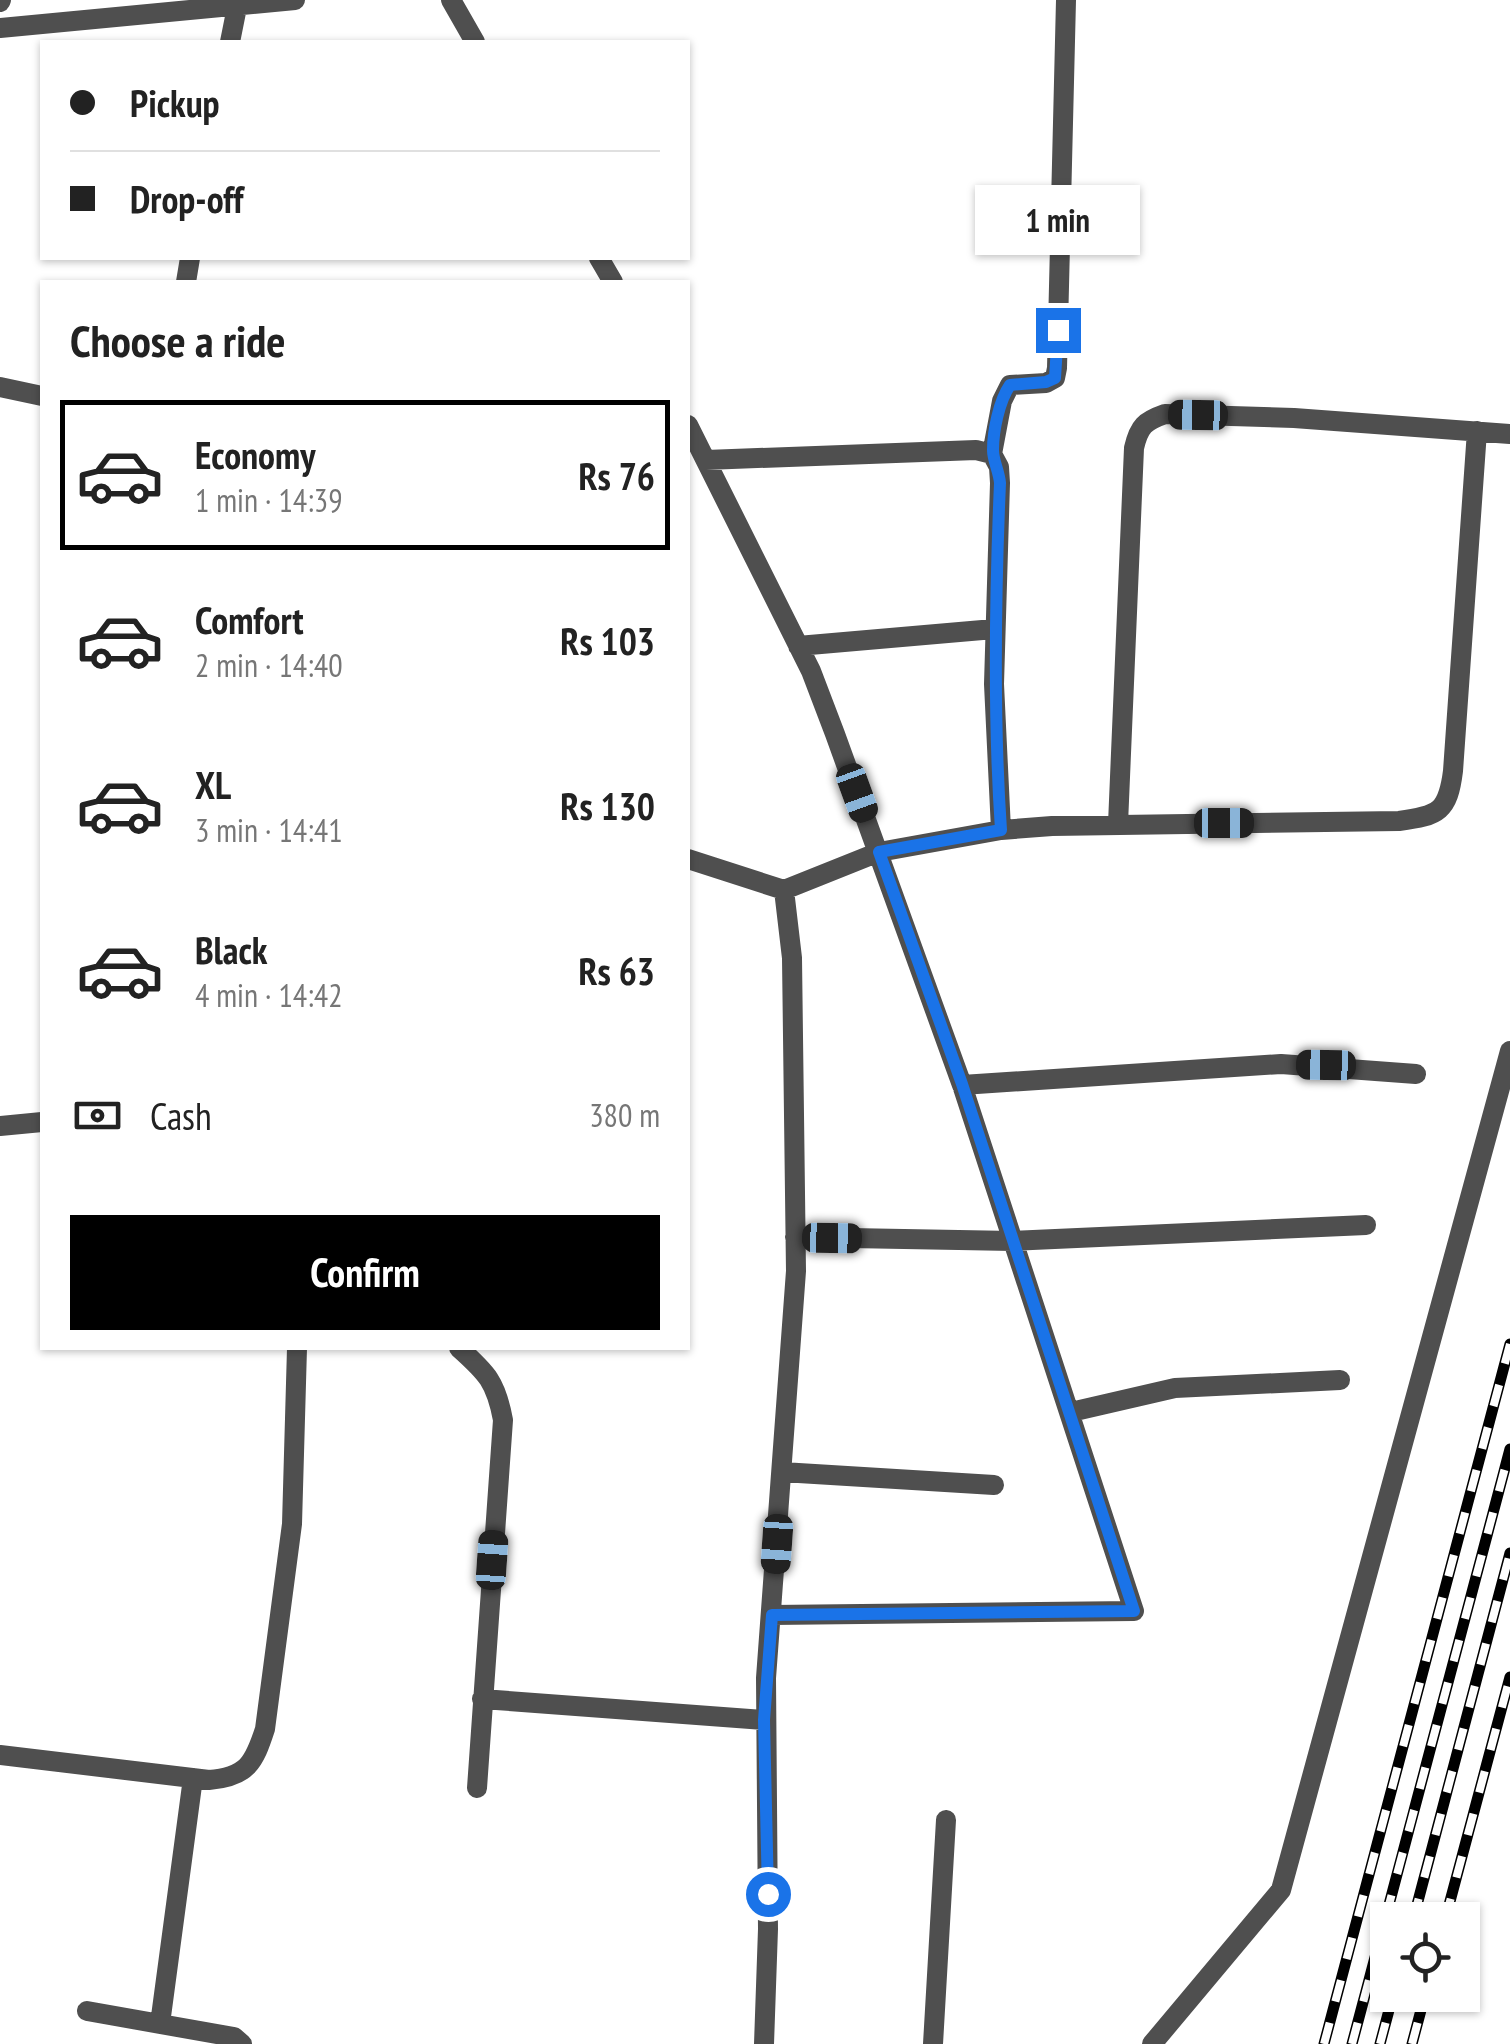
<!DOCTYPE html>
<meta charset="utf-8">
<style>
body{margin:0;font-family:"PT Sans Narrow",sans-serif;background:#f2f2f2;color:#222;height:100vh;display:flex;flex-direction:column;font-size:38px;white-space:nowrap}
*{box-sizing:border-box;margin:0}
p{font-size:32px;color:#767676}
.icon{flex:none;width:55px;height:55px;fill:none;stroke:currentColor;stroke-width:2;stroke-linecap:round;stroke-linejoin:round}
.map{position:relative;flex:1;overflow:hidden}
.drawer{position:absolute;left:40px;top:280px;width:650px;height:1070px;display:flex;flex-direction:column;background:#fff;border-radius:0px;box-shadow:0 2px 8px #0004}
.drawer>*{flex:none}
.hud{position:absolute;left:40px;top:40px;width:650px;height:220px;border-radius:0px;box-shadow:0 2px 8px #0004;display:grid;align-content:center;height:220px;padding:0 30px;background:#fff}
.fabs{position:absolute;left:1370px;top:1902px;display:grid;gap:20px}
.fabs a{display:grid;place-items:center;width:110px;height:110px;border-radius:0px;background:#fff;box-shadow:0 2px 8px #0004;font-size:50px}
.end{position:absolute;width:45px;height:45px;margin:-22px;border:12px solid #1a73e8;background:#fff;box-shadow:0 0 0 5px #fff}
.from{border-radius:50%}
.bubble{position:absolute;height:70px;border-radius:0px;background:#fff;box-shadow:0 2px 8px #0004;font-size:32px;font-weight:700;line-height:70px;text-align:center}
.car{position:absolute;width:30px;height:60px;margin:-30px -15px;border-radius:12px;box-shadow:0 0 8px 2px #0007;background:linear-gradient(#222 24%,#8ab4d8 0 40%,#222 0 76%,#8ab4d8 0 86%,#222 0)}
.hud b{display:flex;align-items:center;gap:35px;height:95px;font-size:38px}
.hud b+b{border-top:2px solid #e0e0e0}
.hud i{width:25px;height:25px;background:#222}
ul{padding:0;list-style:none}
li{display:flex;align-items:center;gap:30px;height:150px;margin:0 20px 15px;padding:0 10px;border:5px solid transparent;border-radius:0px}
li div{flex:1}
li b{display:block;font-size:38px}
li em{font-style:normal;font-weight:700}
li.current{border-color:#000}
li>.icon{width:90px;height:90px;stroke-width:1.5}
h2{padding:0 30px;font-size:45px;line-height:120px}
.pay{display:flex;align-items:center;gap:25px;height:110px;padding:0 30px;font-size:38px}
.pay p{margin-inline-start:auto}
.primary-button{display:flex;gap:20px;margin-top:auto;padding:20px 30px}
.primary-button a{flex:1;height:115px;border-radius:0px;background:#000;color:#fff;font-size:40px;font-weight:700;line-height:115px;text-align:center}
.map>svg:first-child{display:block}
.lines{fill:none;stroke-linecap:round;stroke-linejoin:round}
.street{stroke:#4f4f4f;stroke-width:20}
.rail-casing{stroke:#000;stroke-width:11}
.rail{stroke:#fff;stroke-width:8;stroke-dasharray:22;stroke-linecap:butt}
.route{stroke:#1a73e8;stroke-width:12}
</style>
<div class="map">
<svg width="1510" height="2044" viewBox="0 0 1510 2044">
<rect width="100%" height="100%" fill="#fff"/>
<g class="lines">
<!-- street -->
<path class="street" d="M 451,0 L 475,42
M 0,2 L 1,0
M 0,28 L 295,0
M 230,42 L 237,7
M 599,258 L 613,282
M 186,282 L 190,258
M 0,387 L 42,396
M 688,425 L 811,671 L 835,734 L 962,1085 L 1134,1611 L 772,1615
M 992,454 L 1002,401 L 1010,385 L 1046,383 L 1055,378 L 1057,368 L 1066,0
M 706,460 L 976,450 L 992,454 L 999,467 L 1000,483 L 994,684 L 1001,830
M 798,646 L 994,629
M 1118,824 L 1134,448 C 1139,426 1145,421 1165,414 L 1294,418 L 1510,434
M 688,859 L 784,890
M 962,1085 L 1281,1064 L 1416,1074
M 0,1126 L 42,1122
M 795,1237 L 1013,1241 L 1366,1225
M 459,1348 C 487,1373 496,1382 503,1420 L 477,1788
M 1071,1412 L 1175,1388 L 1340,1380
M 782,1472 L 994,1485
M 482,1699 L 764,1720
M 0,1755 L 209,1780 C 247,1777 254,1763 265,1729 L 292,1524 L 297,1348
M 87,2011 L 234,2037 L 242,2044
M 160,2024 L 193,1778
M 764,2044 L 768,1929 L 766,1678 L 796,1271 L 792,958 L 784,890 L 879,852 L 1001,830 L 1052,826 L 1399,821 C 1439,816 1448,811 1453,771 L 1477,431
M 933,2044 L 946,1820
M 1152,2044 L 1281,1890 L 1510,1051"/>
<defs>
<path id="rail" d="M 1413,1920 L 1510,1553
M 1445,1920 L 1510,1677
M 1324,2044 L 1510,1344
M 1352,2044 L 1510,1449
M 1380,2044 L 1393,1995
M 1412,2044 L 1425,1995"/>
</defs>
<!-- rail casing -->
<use href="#rail" class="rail-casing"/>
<!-- rail -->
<use href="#rail" class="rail"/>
</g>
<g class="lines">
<!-- route -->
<path class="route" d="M 768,1894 L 764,1720 L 772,1615 L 1134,1611 L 962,1084 L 879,852 L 1001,830 C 993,714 995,599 1000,483 C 999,471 993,461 993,450 C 993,431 999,401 1010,385 L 1046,382 L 1055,378 L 1058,330"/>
</g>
</svg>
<div class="fabs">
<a><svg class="icon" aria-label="locate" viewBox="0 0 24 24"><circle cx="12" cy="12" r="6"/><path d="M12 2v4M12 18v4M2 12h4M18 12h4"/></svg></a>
</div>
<i class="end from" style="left:768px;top:1894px"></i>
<i class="end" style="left:1058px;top:330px"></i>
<div class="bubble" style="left:975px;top:185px;width:165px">1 min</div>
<i class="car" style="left:1198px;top:415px;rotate:271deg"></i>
<i class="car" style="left:857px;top:793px;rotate:160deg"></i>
<i class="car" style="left:1224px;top:823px;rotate:90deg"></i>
<i class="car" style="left:1326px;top:1065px;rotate:271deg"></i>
<i class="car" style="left:832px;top:1238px;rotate:91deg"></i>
<i class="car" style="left:777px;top:1544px;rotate:184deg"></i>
<i class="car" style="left:492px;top:1560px;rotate:4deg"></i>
<div class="hud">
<b><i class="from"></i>Pickup</b>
<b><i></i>Drop-off</b>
</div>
<section class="drawer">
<h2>Choose a ride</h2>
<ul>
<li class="current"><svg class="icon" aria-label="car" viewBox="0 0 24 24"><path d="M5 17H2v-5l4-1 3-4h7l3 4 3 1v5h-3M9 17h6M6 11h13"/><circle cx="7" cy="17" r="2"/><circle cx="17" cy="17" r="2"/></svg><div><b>Economy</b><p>1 min · 14:39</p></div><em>Rs 76</em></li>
<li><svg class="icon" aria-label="car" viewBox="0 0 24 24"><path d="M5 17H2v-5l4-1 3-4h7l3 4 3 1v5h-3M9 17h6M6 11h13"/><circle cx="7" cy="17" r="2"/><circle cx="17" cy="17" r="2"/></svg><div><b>Comfort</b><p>2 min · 14:40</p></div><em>Rs 103</em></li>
<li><svg class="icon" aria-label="car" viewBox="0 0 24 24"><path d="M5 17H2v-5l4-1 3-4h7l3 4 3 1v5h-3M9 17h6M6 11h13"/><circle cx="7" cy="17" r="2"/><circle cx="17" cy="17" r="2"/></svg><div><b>XL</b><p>3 min · 14:41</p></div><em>Rs 130</em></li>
<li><svg class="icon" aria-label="car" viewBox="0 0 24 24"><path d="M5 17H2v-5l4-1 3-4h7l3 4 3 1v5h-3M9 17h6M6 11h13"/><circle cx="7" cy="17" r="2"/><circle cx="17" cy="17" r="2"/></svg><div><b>Black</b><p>4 min · 14:42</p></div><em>Rs 63</em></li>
</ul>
<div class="pay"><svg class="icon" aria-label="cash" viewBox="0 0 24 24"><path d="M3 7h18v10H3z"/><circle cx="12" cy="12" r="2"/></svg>Cash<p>380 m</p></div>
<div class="primary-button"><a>Confirm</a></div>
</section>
</div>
